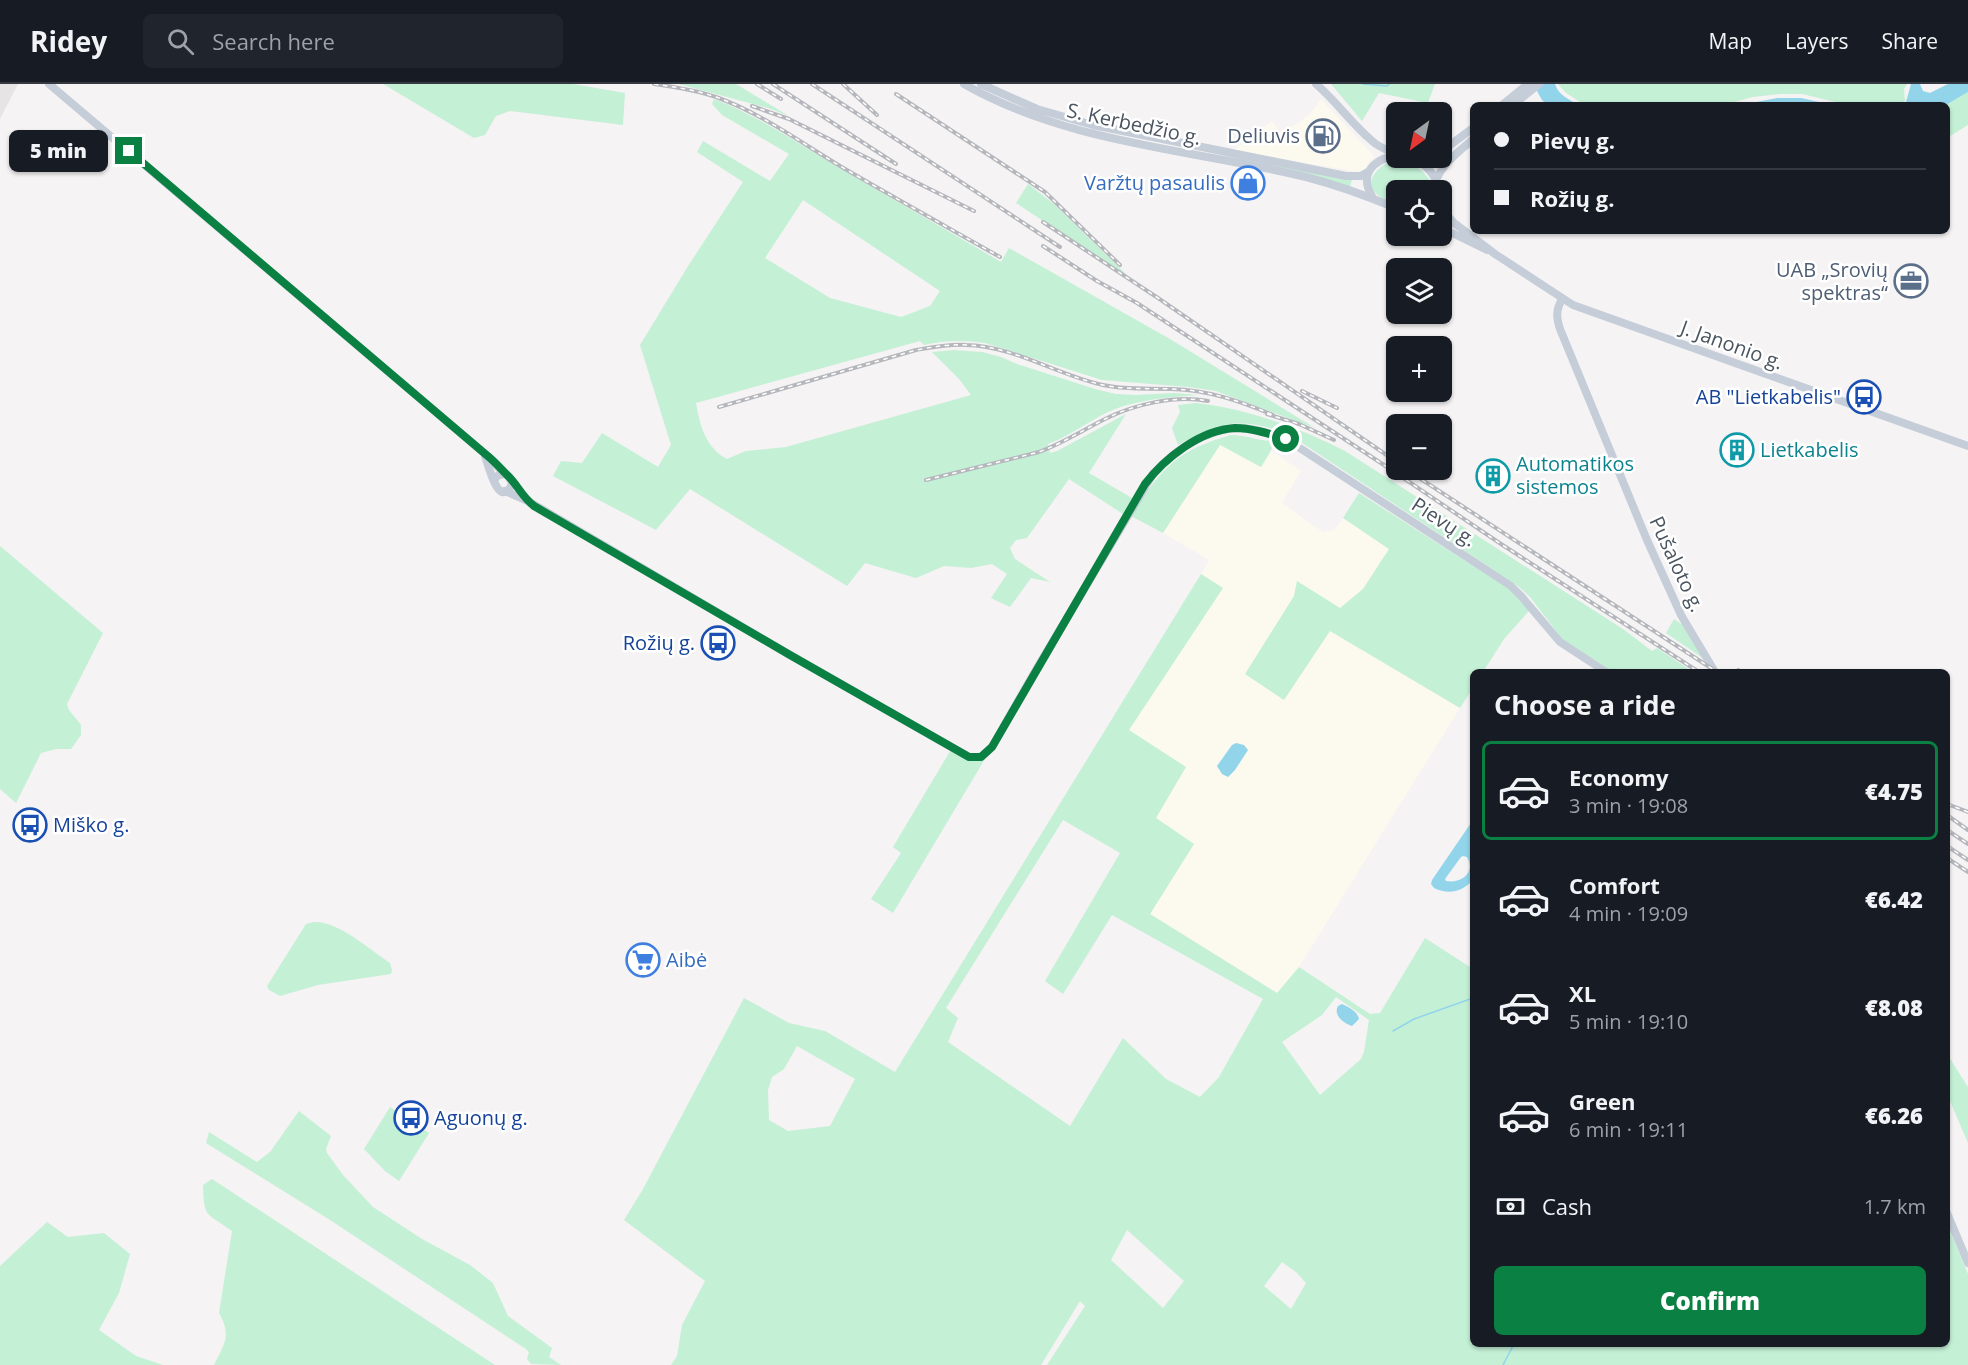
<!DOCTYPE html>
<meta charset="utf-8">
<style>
body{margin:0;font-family:"Open Sans",sans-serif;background:#20242c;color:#f1f3f6;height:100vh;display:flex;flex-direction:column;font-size:22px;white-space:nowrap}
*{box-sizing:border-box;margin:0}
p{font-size:20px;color:#9ea1a6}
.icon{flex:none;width:33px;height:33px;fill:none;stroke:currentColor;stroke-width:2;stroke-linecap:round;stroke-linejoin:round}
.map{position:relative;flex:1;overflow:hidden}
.drawer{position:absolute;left:1470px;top:585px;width:480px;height:678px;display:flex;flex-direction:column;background:#171b24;border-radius:9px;box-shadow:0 2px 4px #0004}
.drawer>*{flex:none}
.banner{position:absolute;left:1470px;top:18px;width:480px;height:132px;border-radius:9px;box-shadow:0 2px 4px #0004;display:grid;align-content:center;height:132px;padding:0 24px;background:#171b24}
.needle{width:39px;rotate:213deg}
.tools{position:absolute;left:1386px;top:18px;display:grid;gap:12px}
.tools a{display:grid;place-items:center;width:66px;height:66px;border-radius:9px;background:#171b24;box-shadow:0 2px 4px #0004;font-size:30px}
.end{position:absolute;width:27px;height:27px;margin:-14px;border:8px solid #0b8043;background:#fff;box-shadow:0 0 0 3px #fff}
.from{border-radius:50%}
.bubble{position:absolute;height:42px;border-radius:9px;background:#171b24;box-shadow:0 2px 4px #0004;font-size:20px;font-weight:800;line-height:42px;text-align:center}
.banner b{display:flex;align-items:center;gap:21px;height:57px;font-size:22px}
.banner b+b{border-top:2px solid #363941}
.banner i{width:15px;height:15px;background:#f1f3f6}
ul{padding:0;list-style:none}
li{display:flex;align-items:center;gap:18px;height:99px;margin:0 12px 9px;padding:0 12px;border:3px solid transparent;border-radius:9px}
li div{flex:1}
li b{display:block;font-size:22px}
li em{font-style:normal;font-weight:800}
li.on{border-color:#0b8043}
li>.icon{width:54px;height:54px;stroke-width:1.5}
h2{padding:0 24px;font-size:27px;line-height:72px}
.pay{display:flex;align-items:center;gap:15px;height:66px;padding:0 24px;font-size:22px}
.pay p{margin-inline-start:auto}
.action{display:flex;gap:12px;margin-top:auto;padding:12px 24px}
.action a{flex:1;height:69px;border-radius:9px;background:#0b8043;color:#fff;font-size:24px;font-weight:800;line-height:69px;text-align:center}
header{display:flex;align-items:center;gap:36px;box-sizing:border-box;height:84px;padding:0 30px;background:#171b24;border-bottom:2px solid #363941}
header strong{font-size:28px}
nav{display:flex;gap:33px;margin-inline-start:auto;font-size:21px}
.search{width:420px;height:54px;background:#20242c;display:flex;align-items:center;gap:15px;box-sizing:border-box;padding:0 21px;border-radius:9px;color:#9ea1a6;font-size:22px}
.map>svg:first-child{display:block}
.commercial{fill:#fcf9ef}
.education{fill:#e6e4e5}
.green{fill:#c4f0d6;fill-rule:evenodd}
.water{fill:#92d5eb;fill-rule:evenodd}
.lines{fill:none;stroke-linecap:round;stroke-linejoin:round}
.stream{stroke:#92d5eb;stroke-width:1.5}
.secondary{stroke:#c4cdd8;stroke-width:8}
.rail-casing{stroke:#b5b7bc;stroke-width:4}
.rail{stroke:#fff;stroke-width:1.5;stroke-dasharray:4.5;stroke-linecap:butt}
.route{stroke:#0b8043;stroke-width:8}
.labels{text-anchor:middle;stroke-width:5;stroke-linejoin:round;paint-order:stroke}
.street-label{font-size:20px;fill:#4a5560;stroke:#fff}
.service-label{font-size:20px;fill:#4e5e75;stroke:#fff;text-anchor:end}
.shop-label{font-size:20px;fill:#366cbe;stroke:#fff;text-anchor:end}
.transit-label{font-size:20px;fill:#164399;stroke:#fff;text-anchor:end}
.culture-label{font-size:20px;fill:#0d838f;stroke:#fff;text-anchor:start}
</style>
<header>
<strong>Ridey</strong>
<div class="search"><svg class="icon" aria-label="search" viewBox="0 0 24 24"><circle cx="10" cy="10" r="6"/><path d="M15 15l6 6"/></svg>Search here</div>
<nav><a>Map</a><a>Layers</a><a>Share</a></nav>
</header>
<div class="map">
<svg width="1968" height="1281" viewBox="0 0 1968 1281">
<rect width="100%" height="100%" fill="#f5f3f3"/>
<!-- commercial -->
<path class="commercial" d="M 1321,15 L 1373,71 L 1373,74 L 1364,85 L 1358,88 L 1233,66 L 1272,37 L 1282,50 L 1310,30 Z
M 1220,360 L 1261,383 L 1272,367 L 1301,387 L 1282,419 L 1323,448 L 1334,446 L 1343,434 L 1389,465 L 1363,505 L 1340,524 L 1297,498 L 1294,512 L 1246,590 L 1284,616 L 1330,547 L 1460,624 L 1299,883 L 1278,909 L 1150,830 L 1194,760 L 1156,734 L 1129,646 L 1223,504 L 1201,490 L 1209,476 L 1163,449 Z"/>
<!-- education -->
<path class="education" d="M 0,0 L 18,0 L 0,35 Z"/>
<!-- green -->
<path class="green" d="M 383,0 L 573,0 L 625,9 L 623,41 L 510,27 L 496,32 L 485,51 L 474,54 Z
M 679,0 L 736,0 L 789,32 L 768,24 Z
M 1331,0 L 1435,0 L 1428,19 L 1379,9 L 1362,37 Z
M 1558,0 L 1907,0 L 1904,5 L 1905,17 C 1897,22 1884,23 1876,19 L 1873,21 L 1848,21 L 1802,10 L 1781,10 L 1753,13 L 1723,21 L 1585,21 L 1566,9 Z
M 1968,8 L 1968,41 L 1947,54 L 1946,21 Z
M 714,15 C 759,32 797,59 838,83 C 892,115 947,146 1001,178 L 1009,164 L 1170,255 L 1315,344 L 1216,307 L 1188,303 L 1102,296 L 985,259 C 964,256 945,256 924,261 L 920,257 L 696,319 C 700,342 706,364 727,375 L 746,367 L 786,363 L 971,311 L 959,295 L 932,268 L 953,266 L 982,268 L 1001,273 L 1017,280 L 1095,305 L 1116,310 L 1136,311 L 1174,309 L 1199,311 C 1171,313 1142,315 1115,325 C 1092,334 1073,351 1048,360 L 1050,369 L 1057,367 L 1126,330 L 1089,389 L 1132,414 L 1123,430 L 1069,395 L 1027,454 L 1016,456 L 1010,464 L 1015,475 L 1050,498 L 1031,494 L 1010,523 L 991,514 L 1007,490 L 992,480 L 971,484 L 944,482 L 916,494 L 865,479 L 847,502 L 690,405 L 656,446 L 553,392 L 561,377 L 582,379 L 602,349 L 658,383 L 671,361 L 640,261 L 690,179 L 743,98 L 697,68 L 703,57 L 770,97 L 789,70 L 722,31 L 712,20 ZM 803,116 L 940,207 L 930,222 L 901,233 L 830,214 L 765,174 Z
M 1210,68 L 1352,96 L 1350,103 Z
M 1392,77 C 1412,75 1428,88 1434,106 L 1396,106 L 1396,119 C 1391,117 1384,116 1379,112 C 1361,99 1378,82 1392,77 Z
M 1028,100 L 1054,120 L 1130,194 L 1016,119 Z
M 1196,319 C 1248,325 1298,343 1345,367 L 1623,545 L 1652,567 L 1657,564 L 1693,588 L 1613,588 L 1563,556 L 1530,513 L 1518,502 L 1287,349 C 1238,333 1222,337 1178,361 L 1172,344 L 1180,328 L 1178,321 Z
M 1231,351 C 1248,351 1262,359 1277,356 L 1261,383 L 1220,361 L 1163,449 L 1131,432 C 1162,384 1175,367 1231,351 Z
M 1359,409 L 1509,505 L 1519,515 L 1529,527 L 1504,555 L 1483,588 L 1473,588 L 1473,604 L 1460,624 L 1330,547 L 1284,616 L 1245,590 L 1294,512 L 1297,497 L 1340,524 L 1363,505 L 1389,465 L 1343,434 Z
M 0,462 L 103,549 L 67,620 L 69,626 L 81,641 L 81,651 L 71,665 L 56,665 L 41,669 L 16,719 L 0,705 Z
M 1201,490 L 1223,504 L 1129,646 L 1186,683 L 1156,734 L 1194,760 L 1150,830 L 1277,909 L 1299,883 L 1370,930 L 1380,929 L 1425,854 L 1473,885 L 1473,1260 L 1947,1260 L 1947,1140 L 1968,1190 L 1968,1281 L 1047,1281 L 1085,1222 L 1080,1217 L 1041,1281 L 671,1281 L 677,1272 L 682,1241 L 705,1197 L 624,1136 L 643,1105 L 744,914 L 789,939 L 825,947 L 895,988 ZM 1063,736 L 1120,769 L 1045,897 L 1063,910 L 1112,831 L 1263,915 L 1219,993 L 1200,1013 L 1166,995 L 1123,954 L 1070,1042 L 948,958 L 958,934 L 946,924 ZM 1336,913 L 1369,936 L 1364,968 L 1361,975 L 1320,1011 L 1282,958 L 1322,931 ZM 797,962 L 855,995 L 830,1042 L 788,1047 L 769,1036 L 768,1006 L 772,993 L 784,985 ZM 1127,1146 L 1184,1197 L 1163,1224 L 1111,1176 ZM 1282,1178 L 1296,1188 L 1306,1199 L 1291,1225 L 1264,1202 Z
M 1674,535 L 1683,541 L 1707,577 L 1666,549 Z
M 992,663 L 893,829 L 871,815 L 901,769 L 893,763 L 952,664 L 975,673 Z
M 314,838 C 338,837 369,865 390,879 L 392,886 L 391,890 L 318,901 L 280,912 L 269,906 L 267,902 L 306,840 Z
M 1947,970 L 1968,1003 L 1968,1059 L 1947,1010 Z
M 390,1023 L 429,1049 L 399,1097 L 385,1087 L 364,1065 Z
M 299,1027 L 331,1052 L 326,1065 L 327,1069 L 343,1091 L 373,1123 L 422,1155 L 470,1181 L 493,1199 L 508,1232 L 552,1264 L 549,1273 L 561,1281 L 531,1280 L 527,1275 L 529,1268 L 526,1265 L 330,1136 L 206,1059 L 209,1048 L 257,1078 L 270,1068 Z
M 212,1095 L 495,1281 L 214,1281 C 224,1260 232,1252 219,1229 L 232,1147 C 206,1128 204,1135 203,1101 Z
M 47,1138 L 68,1153 L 104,1149 L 130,1170 L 119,1209 L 99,1246 L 136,1272 L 163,1281 L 0,1281 L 0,1182 Z"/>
<!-- water -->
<path class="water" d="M 1533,0 L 1555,0 C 1558,11 1570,16 1579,21 L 1548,21 L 1542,16 Z
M 1911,0 L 1920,0 L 1923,7 L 1930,9 L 1948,0 L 1968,0 L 1968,8 L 1946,21 L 1902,21 L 1906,18 Z
M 1777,14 L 1801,14 L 1833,21 L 1741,21 Z
M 1236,659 L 1244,661 L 1248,666 L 1235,686 L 1228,693 L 1222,690 L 1217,682 L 1232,661 Z
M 1473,736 L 1473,796 C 1462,808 1449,811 1434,804 L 1431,800 L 1432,796 ZM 1463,772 L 1467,773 C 1476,789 1461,800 1446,797 L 1445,795 L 1461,773 Z
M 1342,920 C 1349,923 1358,928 1359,935 L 1352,942 C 1343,939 1333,931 1338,922 Z"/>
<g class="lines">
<!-- stream -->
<path class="stream" d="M 1363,0 L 1387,2 L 1389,0
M 1393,947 L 1414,935 L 1473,914
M 1503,1281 L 1514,1260"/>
<!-- secondary -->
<path class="secondary" d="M 49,0 L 490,374 L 504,390
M 964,0 C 1069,60 1191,65 1306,93 C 1337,101 1367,112 1396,124
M 981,0 L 1037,25 L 1093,41 L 1346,92 L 1361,92 L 1368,88
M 1316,0 C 1336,17 1351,39 1371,56 C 1378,63 1387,66 1396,70
M 1502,21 L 1528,0
M 1513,21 L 1539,0
M 1442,67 L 1473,44
M 1411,74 C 1426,80 1436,90 1439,106
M 1417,75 L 1424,76 L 1432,74
M 1436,96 C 1444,78 1459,68 1473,55
M 1373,114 C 1358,90 1373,76 1396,71
M 1442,122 L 1446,130 L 1454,139 L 1495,170 L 1573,221 L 1968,362
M 1442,144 L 1487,166
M 1562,215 C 1556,226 1556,233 1560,245 L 1647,456 L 1681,531 L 1715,588
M 485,372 C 488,380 499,427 512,400 L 509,392 L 504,390 L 497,392 L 494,397
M 505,407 L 528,417 L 790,571 L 969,673 L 981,673 L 992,663 L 1037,584 L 1153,390 C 1173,368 1204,346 1235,344 C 1251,343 1270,349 1286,355 L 1511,502 L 1521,512 L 1560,558 L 1606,588
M 1947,1129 L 1968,1179"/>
<defs>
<path id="rail" d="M 654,0 C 675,3 696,6 716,13 C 761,29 800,58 840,82 C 893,113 947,143 1000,173
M 757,0 L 781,15
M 773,0 L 896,80
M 812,0 L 1060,163
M 843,0 L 877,31
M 896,10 L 1045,108 L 1120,181
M 752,22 L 789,35 L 974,127
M 1043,138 L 1158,214 L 1388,372
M 1043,162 L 1097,197 L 1137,219 L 1387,383 L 1501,460 L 1699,588
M 1302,307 L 1337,324
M 719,323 L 916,266 C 933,263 949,260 966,261 C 1014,262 1057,291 1103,301 C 1126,306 1148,304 1172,305 C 1208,306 1240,317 1273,331
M 1267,330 L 1299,340 L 1334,356
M 1407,386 L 1717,588
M 926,396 L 1039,368 C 1063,359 1083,346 1105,335 C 1135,320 1175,311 1208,317
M 1738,586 L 1741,588
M 1947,720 L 1968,728
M 1947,731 L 1968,746
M 1947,746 L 1968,760
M 1947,762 L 1968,776
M 1947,774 L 1968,788"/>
</defs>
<!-- rail casing -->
<use href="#rail" class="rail-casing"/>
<!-- rail -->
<use href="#rail" class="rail"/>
</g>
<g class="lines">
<!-- route -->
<path class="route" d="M 129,67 L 490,374 C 497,380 502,386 508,392 C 517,400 522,413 534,422 L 790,571 L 969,673 L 981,673 L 992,663 L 1145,400 C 1165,374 1200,346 1235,344 C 1252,344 1270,350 1286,355"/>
</g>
<!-- icons -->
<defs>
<symbol id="fuel-ring" viewBox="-11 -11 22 22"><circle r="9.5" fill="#fff" stroke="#5c6f8a" stroke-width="1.5"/><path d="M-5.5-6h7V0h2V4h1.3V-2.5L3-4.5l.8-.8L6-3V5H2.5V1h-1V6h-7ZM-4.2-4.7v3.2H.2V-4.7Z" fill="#5c6f8a"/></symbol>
<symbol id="shop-ring" viewBox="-11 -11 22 22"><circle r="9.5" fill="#fff" stroke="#3f7fe0" stroke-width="1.5"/><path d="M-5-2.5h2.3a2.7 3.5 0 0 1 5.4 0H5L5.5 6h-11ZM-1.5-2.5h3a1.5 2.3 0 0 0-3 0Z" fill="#3f7fe0"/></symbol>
<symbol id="office-ring" viewBox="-11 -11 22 22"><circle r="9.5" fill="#fff" stroke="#5c6f8a" stroke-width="1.5"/><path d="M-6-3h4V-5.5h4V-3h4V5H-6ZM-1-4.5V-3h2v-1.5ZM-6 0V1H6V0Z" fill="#5c6f8a"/></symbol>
<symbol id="bus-ring" viewBox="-11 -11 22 22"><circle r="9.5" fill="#fff" stroke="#1a4fb4" stroke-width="1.5"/><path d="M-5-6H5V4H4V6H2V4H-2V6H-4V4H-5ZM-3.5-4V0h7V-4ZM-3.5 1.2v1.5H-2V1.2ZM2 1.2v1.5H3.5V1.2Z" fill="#1a4fb4"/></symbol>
<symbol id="building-ring" viewBox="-11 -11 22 22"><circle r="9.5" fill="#fff" stroke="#0f9aa8" stroke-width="1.5"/><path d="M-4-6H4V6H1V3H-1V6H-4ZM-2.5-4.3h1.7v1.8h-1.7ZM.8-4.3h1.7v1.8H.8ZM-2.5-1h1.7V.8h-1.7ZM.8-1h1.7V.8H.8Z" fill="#0f9aa8"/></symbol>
<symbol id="supermarket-ring" viewBox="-11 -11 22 22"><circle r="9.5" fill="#fff" stroke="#3f7fe0" stroke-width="1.5"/><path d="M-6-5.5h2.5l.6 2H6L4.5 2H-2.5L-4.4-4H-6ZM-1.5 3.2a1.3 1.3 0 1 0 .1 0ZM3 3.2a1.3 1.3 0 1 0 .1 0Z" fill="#3f7fe0"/></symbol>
</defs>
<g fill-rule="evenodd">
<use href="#fuel-ring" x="1304" y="33" width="38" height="38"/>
<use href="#shop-ring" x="1229" y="80" width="38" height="38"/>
<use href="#office-ring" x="1892" y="178" width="38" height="38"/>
<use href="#bus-ring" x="1845" y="294" width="38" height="38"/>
<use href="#building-ring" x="1718" y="347" width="38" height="38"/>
<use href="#building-ring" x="1474" y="373" width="38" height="38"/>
<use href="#bus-ring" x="699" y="540" width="38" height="38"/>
<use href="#bus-ring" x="11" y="722" width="38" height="38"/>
<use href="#supermarket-ring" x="624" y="857" width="38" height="38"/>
<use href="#bus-ring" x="392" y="1015" width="38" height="38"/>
</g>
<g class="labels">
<!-- street labels -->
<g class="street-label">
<text transform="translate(1134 40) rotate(12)" y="7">S. Kerbedžio g.</text>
<text transform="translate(1732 261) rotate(20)" y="7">J. Janonio g.</text>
<text transform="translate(1444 438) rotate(33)" y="7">Pievų g.</text>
<text transform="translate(1677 480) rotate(65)" y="7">Pušaloto g.</text>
</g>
<!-- service labels -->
<g class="service-label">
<text x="1300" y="59">Deliuvis</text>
<text x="1888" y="193">UAB „Srovių<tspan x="1888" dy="23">spektras“</tspan></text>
</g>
<!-- shop labels -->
<g class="shop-label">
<text x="1225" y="106">Varžtų pasaulis</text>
<text x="666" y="883" text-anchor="start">Aibė</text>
</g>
<!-- transit labels -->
<g class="transit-label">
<text x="1841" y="320">AB "Lietkabelis"</text>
<text x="695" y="566">Rožių g.</text>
<text x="53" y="748" text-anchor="start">Miško g.</text>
<text x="434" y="1041" text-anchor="start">Aguonų g.</text>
</g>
<!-- culture labels -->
<g class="culture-label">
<text x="1760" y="373">Lietkabelis</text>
<text x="1516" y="387">Automatikos<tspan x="1516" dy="23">sistemos</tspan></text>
</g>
</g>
</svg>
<div class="tools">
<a><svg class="needle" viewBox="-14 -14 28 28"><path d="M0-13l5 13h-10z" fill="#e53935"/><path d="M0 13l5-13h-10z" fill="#9ea1a6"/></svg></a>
<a><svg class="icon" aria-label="locate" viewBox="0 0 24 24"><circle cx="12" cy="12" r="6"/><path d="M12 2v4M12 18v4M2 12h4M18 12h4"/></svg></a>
<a><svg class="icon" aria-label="layers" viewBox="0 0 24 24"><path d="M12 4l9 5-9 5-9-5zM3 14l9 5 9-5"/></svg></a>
<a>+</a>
<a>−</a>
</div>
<i class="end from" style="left:1286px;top:355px"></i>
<i class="end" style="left:129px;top:67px"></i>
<div class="bubble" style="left:9px;top:46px;width:99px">5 min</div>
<div class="banner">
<b><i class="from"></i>Pievų g.</b>
<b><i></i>Rožių g.</b>
</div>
<section class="drawer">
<h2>Choose a ride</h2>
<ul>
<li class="on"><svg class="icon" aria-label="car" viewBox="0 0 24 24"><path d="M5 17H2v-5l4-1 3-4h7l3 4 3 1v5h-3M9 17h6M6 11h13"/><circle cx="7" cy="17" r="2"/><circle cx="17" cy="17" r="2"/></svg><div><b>Economy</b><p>3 min · 19:08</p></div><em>€4.75</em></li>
<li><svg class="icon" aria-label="car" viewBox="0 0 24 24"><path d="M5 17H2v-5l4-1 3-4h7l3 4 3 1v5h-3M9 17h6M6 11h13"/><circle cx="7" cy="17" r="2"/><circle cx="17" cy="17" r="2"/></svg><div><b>Comfort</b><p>4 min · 19:09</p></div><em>€6.42</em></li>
<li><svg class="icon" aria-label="car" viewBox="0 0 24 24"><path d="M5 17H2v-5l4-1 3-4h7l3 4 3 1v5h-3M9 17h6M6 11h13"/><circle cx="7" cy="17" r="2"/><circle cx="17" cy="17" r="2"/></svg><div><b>XL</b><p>5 min · 19:10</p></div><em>€8.08</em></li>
<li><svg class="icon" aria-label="car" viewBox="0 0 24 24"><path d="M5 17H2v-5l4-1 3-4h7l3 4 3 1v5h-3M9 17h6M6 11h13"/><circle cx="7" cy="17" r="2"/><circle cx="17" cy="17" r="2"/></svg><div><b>Green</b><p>6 min · 19:11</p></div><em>€6.26</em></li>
</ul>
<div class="pay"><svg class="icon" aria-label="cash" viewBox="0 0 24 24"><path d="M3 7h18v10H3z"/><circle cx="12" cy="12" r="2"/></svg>Cash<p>1.7 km</p></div>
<div class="action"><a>Confirm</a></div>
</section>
</div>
